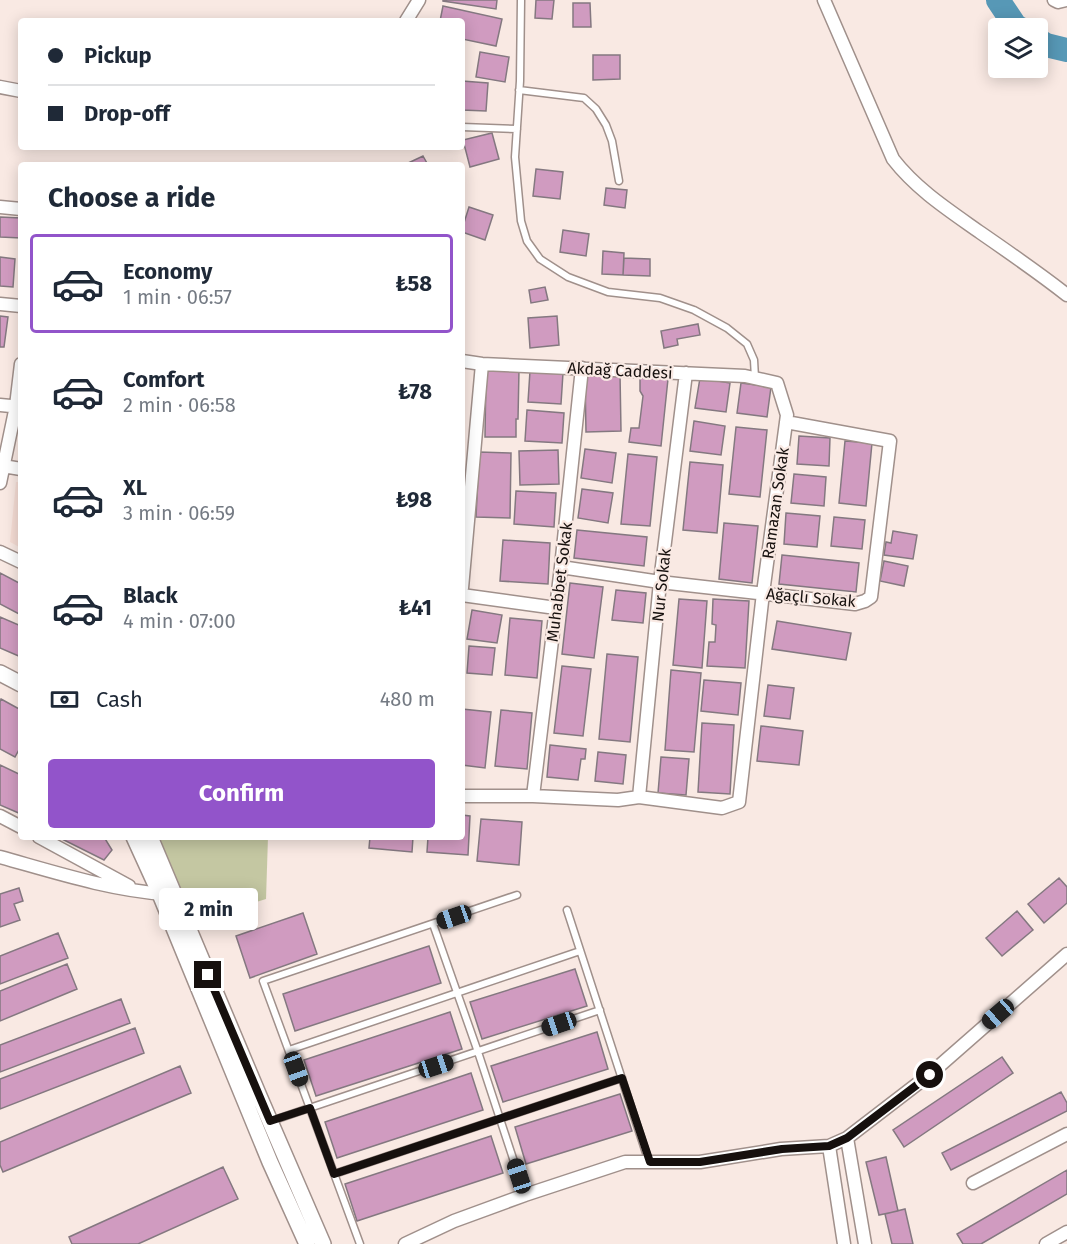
<!DOCTYPE html>
<meta charset="utf-8">
<style>
body{margin:0;font-family:"Fira Sans",sans-serif;background:#f6f6f7;color:#1f2937;height:100vh;display:flex;flex-direction:column;font-size:22px;white-space:nowrap}
*{box-sizing:border-box;margin:0}
p{font-size:20px;color:#747a83}
.icon{flex:none;width:33px;height:33px;fill:none;stroke:currentColor;stroke-width:2;stroke-linecap:round;stroke-linejoin:round}
.map{position:relative;flex:1;overflow:hidden}
.drawer{position:absolute;left:18px;top:162px;width:447px;height:678px;display:flex;flex-direction:column;background:#fff;border-radius:6px;box-shadow:0 3px 15px #0003}
.drawer>*{flex:none}
.hud{position:absolute;left:18px;top:18px;width:447px;height:132px;border-radius:6px;box-shadow:0 3px 15px #0003;display:grid;align-content:center;height:132px;padding:0 30px;background:#fff}
.fabs{position:absolute;left:988px;top:18px;display:grid;gap:12px}
.fabs a{display:grid;place-items:center;width:60px;height:60px;border-radius:6px;background:#fff;box-shadow:0 3px 15px #0003;font-size:30px}
.end{position:absolute;width:27px;height:27px;margin:-14px;border:8px solid #16100e;background:#fff;box-shadow:0 0 0 3px #fff}
.from{border-radius:50%}
.bubble{position:absolute;height:42px;border-radius:6px;background:#fff;box-shadow:0 3px 15px #0003;font-size:20px;font-weight:700;line-height:42px;text-align:center}
.car{position:absolute;width:18px;height:36px;margin:-18px -9px;border-radius:8px;box-shadow:0 0 4px 2px #0007;background:linear-gradient(#222 24%,#8ab4d8 0 40%,#222 0 76%,#8ab4d8 0 86%,#222 0)}
.hud b{display:flex;align-items:center;gap:21px;height:57px;font-size:22px}
.hud b+b{border-top:2px solid #e0e1e3}
.hud i{width:15px;height:15px;background:#1f2937}
ul{padding:0;list-style:none}
li{display:flex;align-items:center;gap:18px;height:99px;margin:0 12px 9px;padding:0 18px;border:3px solid transparent;border-radius:6px}
li div{flex:1}
li b{display:block;font-size:22px}
li em{font-style:normal;font-weight:700}
li.active{border-color:#9254ca}
li>.icon{width:54px;height:54px;stroke-width:1.5}
h2{padding:0 30px;font-size:27px;line-height:72px}
.pay{display:flex;align-items:center;gap:15px;height:66px;padding:0 30px;font-size:22px}
.pay p{margin-inline-start:auto}
.primary-button{display:flex;gap:12px;margin-top:auto;padding:12px 30px}
.primary-button a{flex:1;height:69px;border-radius:6px;background:#9254ca;color:#fff;font-size:24px;font-weight:700;line-height:69px;text-align:center}
.map>svg:first-child{display:block}
.built{fill:#f6ddd5}
.green{fill:#c4c7a2}
.lines{fill:none;stroke-linecap:round;stroke-linejoin:round}
.river{stroke:#5798b6;stroke-width:24}
.building{fill:#d09bc0;stroke:#847880;stroke-width:1.5}
.service-casing{stroke:#a0908b;stroke-width:9}
.minor-casing{stroke:#a0908b;stroke-width:15}
.tertiary-casing{stroke:#a0908b;stroke-width:18}
.service{stroke:#fff;stroke-width:6}
.minor{stroke:#fff;stroke-width:12}
.tertiary{stroke:#fff;stroke-width:15}
.route{stroke:#16100e;stroke-width:8}
.labels{text-anchor:middle;stroke-width:4.5;stroke-linejoin:round;paint-order:stroke}
.street-label{font-size:16px;fill:#16100e;stroke:#f9e9e3}
</style>
<div class="map">
<svg width="1067" height="1244" viewBox="0 0 1067 1244">
<rect width="100%" height="100%" fill="#f9e9e3"/>
<!-- built -->
<path class="built" d="M 16,482 L 21,482 L 21,548 L 10,542 Z"/>
<!-- green -->
<path class="green" d="M 156,837 L 268,837 L 266,899 L 192,922 Z"/>
<g class="lines">
<!-- river -->
<path class="river" d="M 998,0 L 1016,27 L 1019,28
M 1038,40 L 1046,45 L 1067,50"/>
</g>
<!-- building -->
<path class="building" d="M 443,0 L 497,0 L 496,9 L 443,1 Z
M 536,0 L 554,0 L 552,19 L 535,18 Z
M 573,3 L 590,3 L 591,27 L 573,27 Z
M 443,6 L 502,19 L 496,46 L 462,39 L 462,21 L 440,21 Z
M 480,52 L 509,57 L 505,82 L 476,77 Z
M 593,55 L 620,55 L 620,79 L 593,80 Z
M 462,81 L 488,83 L 486,111 L 462,110 Z
M 492,133 L 499,159 L 470,167 L 463,140 Z
M 423,156 L 428,165 L 404,165 Z
M 536,169 L 563,172 L 560,199 L 533,196 Z
M 606,188 L 627,190 L 625,208 L 604,205 Z
M 469,207 L 493,215 L 485,240 L 462,232 L 462,229 Z
M 0,217 L 21,218 L 21,238 L 0,237 Z
M 563,230 L 589,234 L 586,256 L 560,252 Z
M 603,251 L 624,253 L 623,275 L 602,274 Z
M 0,257 L 15,259 L 13,287 L 0,286 Z
M 624,258 L 650,259 L 650,276 L 623,275 Z
M 545,287 L 548,300 L 531,303 L 529,290 Z
M 0,316 L 8,317 L 4,347 L 0,347 Z
M 557,316 L 559,345 L 530,348 L 528,318 Z
M 698,324 L 700,335 L 677,339 L 678,345 L 664,348 L 661,331 Z
M 486,370 L 519,370 L 518,419 L 516,419 L 516,437 L 485,437 Z
M 530,371 L 563,373 L 561,404 L 528,402 Z
M 620,374 L 621,431 L 586,432 L 585,376 Z
M 640,376 L 668,379 L 661,446 L 629,442 L 631,428 L 639,428 L 643,396 L 640,391 Z
M 700,378 L 730,383 L 726,412 L 695,408 Z
M 741,383 L 771,387 L 767,417 L 737,413 Z
M 527,410 L 564,413 L 562,443 L 525,441 Z
M 694,421 L 725,426 L 721,455 L 690,451 Z
M 736,427 L 767,430 L 760,497 L 729,494 Z
M 799,436 L 830,438 L 829,466 L 797,464 Z
M 845,441 L 872,443 L 866,506 L 839,503 Z
M 585,449 L 616,453 L 612,483 L 581,478 Z
M 558,450 L 559,484 L 520,485 L 519,451 Z
M 479,452 L 511,453 L 510,518 L 476,517 Z
M 628,454 L 657,457 L 650,526 L 621,524 Z
M 690,462 L 723,465 L 717,533 L 683,530 Z
M 794,474 L 826,477 L 824,506 L 791,503 Z
M 582,489 L 613,493 L 608,523 L 578,518 Z
M 516,491 L 556,493 L 554,527 L 514,524 Z
M 786,513 L 820,516 L 817,547 L 784,544 Z
M 834,517 L 865,520 L 862,549 L 831,546 Z
M 724,523 L 758,526 L 752,583 L 719,579 Z
M 577,530 L 647,537 L 644,566 L 574,558 Z
M 893,531 L 917,535 L 913,559 L 884,555 L 886,542 L 891,543 Z
M 503,540 L 550,543 L 548,584 L 500,581 Z
M 782,555 L 859,563 L 856,592 L 779,584 Z
M 884,561 L 908,566 L 904,586 L 880,581 Z
M 0,573 L 21,584 L 21,615 L 0,604 Z
M 570,583 L 603,587 L 594,658 L 562,654 Z
M 616,590 L 646,593 L 643,623 L 612,620 Z
M 679,599 L 707,601 L 702,668 L 673,665 Z
M 713,599 L 749,601 L 745,668 L 707,666 L 709,642 L 715,642 L 716,625 L 712,624 Z
M 472,610 L 502,615 L 497,643 L 467,639 Z
M 0,617 L 21,626 L 21,657 L 0,648 Z
M 510,618 L 542,621 L 537,678 L 505,675 Z
M 777,621 L 851,633 L 846,660 L 772,649 Z
M 469,646 L 495,648 L 492,675 L 467,673 Z
M 607,654 L 638,657 L 630,742 L 599,739 Z
M 562,666 L 591,669 L 583,736 L 554,733 Z
M 671,670 L 701,673 L 694,752 L 665,750 Z
M 704,680 L 741,683 L 738,715 L 701,711 Z
M 768,685 L 794,688 L 790,719 L 764,716 Z
M 1,699 L 21,710 L 21,746 L 15,757 L 0,749 L 0,702 Z
M 462,709 L 491,712 L 485,768 L 462,765 Z
M 501,710 L 532,713 L 527,769 L 495,766 Z
M 702,723 L 734,725 L 730,794 L 698,792 Z
M 761,726 L 803,731 L 799,765 L 757,761 Z
M 550,745 L 586,749 L 585,759 L 581,759 L 578,780 L 547,777 Z
M 598,752 L 626,755 L 623,784 L 595,781 Z
M 661,757 L 689,759 L 686,795 L 658,793 Z
M 0,765 L 21,775 L 21,814 L 0,805 Z
M 462,815 L 470,816 L 468,855 L 427,852 L 428,837 L 462,837 Z
M 481,819 L 522,822 L 519,865 L 477,861 Z
M 58,837 L 104,837 L 112,850 L 104,860 Z
M 370,837 L 413,837 L 412,852 L 369,848 Z
M 1059,878 L 1067,887 L 1067,903 L 1044,923 L 1028,904 Z
M 19,888 L 23,901 L 14,904 L 20,920 L 0,927 L 0,894 Z
M 1017,911 L 1033,930 L 1002,956 L 986,938 Z
M 303,913 L 317,954 L 250,978 L 236,936 Z
M 58,933 L 68,958 L 0,984 L 0,956 Z
M 429,946 L 441,983 L 295,1031 L 283,994 Z
M 67,964 L 77,989 L 0,1021 L 0,991 Z
M 575,969 L 587,1006 L 482,1039 L 470,1002 Z
M 121,999 L 130,1023 L 0,1072 L 0,1045 Z
M 450,1012 L 462,1049 L 316,1096 L 304,1060 Z
M 135,1028 L 144,1053 L 0,1109 L 0,1079 Z
M 597,1032 L 608,1069 L 503,1102 L 491,1066 Z
M 1002,1057 L 1013,1073 L 904,1147 L 893,1130 Z
M 180,1066 L 191,1093 L 3,1172 L 0,1165 L 0,1142 Z
M 471,1073 L 483,1110 L 337,1158 L 325,1122 Z
M 1061,1092 L 1067,1103 L 1067,1111 L 951,1170 L 942,1153 Z
M 620,1094 L 632,1131 L 526,1164 L 515,1127 Z
M 491,1136 L 503,1173 L 357,1221 L 345,1184 Z
M 886,1157 L 898,1211 L 879,1215 L 866,1162 Z
M 223,1167 L 238,1199 L 138,1244 L 72,1244 L 69,1237 Z
M 1067,1170 L 1067,1194 L 981,1244 L 963,1244 L 957,1234 Z
M 905,1209 L 913,1244 L 892,1244 L 885,1214 Z"/>
<g class="lines">
<defs>
<path id="service" d="M 521,0 L 520,81 L 515,157 L 521,221 L 527,241 L 540,259 L 568,277 L 608,292 L 660,298 L 694,310 L 727,328 L 747,344 L 754,360 L 755,378
M 519,90 L 584,98 L 596,109 L 606,125 L 612,141 L 619,181
M 462,127 L 517,129
M 567,910 L 649,1162
M 433,924 L 478,1052 L 525,1195
M 289,1050 L 580,951
M 271,1121 L 600,1010
M 334,1174 L 622,1078
M 360,1244 L 263,981 L 517,895"/>
<path id="minor" d="M 824,0 L 893,159 C 917,190 950,211 981,233 C 1010,253 1039,273 1067,295
M 1054,0 L 1058,2 L 1066,0
M 406,21 L 419,0
M 0,87 L 21,91
M 0,207 L 21,209
M 0,304 L 21,306
M 462,361 L 482,364 L 745,376 L 777,383 L 787,415 L 763,593 L 739,802 L 722,808 L 639,797 L 618,800 L 533,796 L 462,796
M 0,405 L 21,407
M 3,466 L 21,469
M 0,483 L 16,406 L 21,364
M 0,552 L 21,562
M 561,567 L 660,582 L 855,604 L 865,601 L 871,597 L 890,441 L 786,422
M 462,588 L 482,364
M 462,595 L 556,608
M 533,796 L 561,567 L 582,368
M 639,797 L 660,582 L 686,373
M 0,816 L 21,827
M 39,837 L 129,886
M 0,857 C 54,872 109,890 165,894
M 847,1138 L 865,1244
M 829,1146 L 844,1244
M 973,1183 L 1067,1134
M 405,1244 L 454,1221 L 525,1195 L 625,1162 L 700,1162 L 781,1149 L 829,1146 L 847,1138 L 929,1075 L 1067,954
M 1046,1244 L 1067,1232"/>
<path id="tertiary" d="M 0,673 L 21,684
M 134,837 L 160,894 L 270,1162 L 307,1244
M 150,837 L 259,1096 L 323,1244"/>
</defs>
<!-- service casing -->
<use href="#service" class="service-casing"/>
<!-- minor casing -->
<use href="#minor" class="minor-casing"/>
<!-- tertiary casing -->
<use href="#tertiary" class="tertiary-casing"/>
<!-- service -->
<use href="#service" class="service"/>
<!-- minor -->
<use href="#minor" class="minor"/>
<!-- tertiary -->
<use href="#tertiary" class="tertiary"/>
</g>
<g class="lines">
<!-- route -->
<path class="route" d="M 208,975 L 270,1121 L 310,1108 L 334,1174 L 622,1078 L 650,1162 L 700,1162 L 782,1149 L 829,1146 L 847,1138 L 930,1075"/>
</g>
<g class="labels">
<!-- street labels -->
<g class="street-label">
<text transform="translate(620 370) rotate(3)" y="6">Akdağ Caddesi</text>
<text transform="translate(775 503) rotate(-82)" y="6">Ramazan Sokak</text>
<text transform="translate(559 582) rotate(-83)" y="6">Muhabbet Sokak</text>
<text transform="translate(661 585) rotate(-84)" y="6">Nur Sokak</text>
<text transform="translate(811 597) rotate(5)" y="6">Ağaçlı Sokak</text>
</g>
</g>
</svg>
<div class="fabs">
<a><svg class="icon" aria-label="layers" viewBox="0 0 24 24"><path d="M12 4l9 5-9 5-9-5zM3 14l9 5 9-5"/></svg></a>
</div>
<i class="end from" style="left:930px;top:1075px"></i>
<i class="end" style="left:208px;top:975px"></i>
<div class="bubble" style="left:159px;top:888px;width:99px">2 min</div>
<i class="car" style="left:454px;top:917px;rotate:251deg"></i>
<i class="car" style="left:998px;top:1014px;rotate:229deg"></i>
<i class="car" style="left:559px;top:1024px;rotate:251deg"></i>
<i class="car" style="left:436px;top:1066px;rotate:72deg"></i>
<i class="car" style="left:296px;top:1069px;rotate:160deg"></i>
<i class="car" style="left:519px;top:1176px;rotate:342deg"></i>
<div class="hud">
<b><i class="from"></i>Pickup</b>
<b><i></i>Drop-off</b>
</div>
<section class="drawer">
<h2>Choose a ride</h2>
<ul>
<li class="active"><svg class="icon" aria-label="car" viewBox="0 0 24 24"><path d="M5 17H2v-5l4-1 3-4h7l3 4 3 1v5h-3M9 17h6M6 11h13"/><circle cx="7" cy="17" r="2"/><circle cx="17" cy="17" r="2"/></svg><div><b>Economy</b><p>1 min · 06:57</p></div><em>₺58</em></li>
<li><svg class="icon" aria-label="car" viewBox="0 0 24 24"><path d="M5 17H2v-5l4-1 3-4h7l3 4 3 1v5h-3M9 17h6M6 11h13"/><circle cx="7" cy="17" r="2"/><circle cx="17" cy="17" r="2"/></svg><div><b>Comfort</b><p>2 min · 06:58</p></div><em>₺78</em></li>
<li><svg class="icon" aria-label="car" viewBox="0 0 24 24"><path d="M5 17H2v-5l4-1 3-4h7l3 4 3 1v5h-3M9 17h6M6 11h13"/><circle cx="7" cy="17" r="2"/><circle cx="17" cy="17" r="2"/></svg><div><b>XL</b><p>3 min · 06:59</p></div><em>₺98</em></li>
<li><svg class="icon" aria-label="car" viewBox="0 0 24 24"><path d="M5 17H2v-5l4-1 3-4h7l3 4 3 1v5h-3M9 17h6M6 11h13"/><circle cx="7" cy="17" r="2"/><circle cx="17" cy="17" r="2"/></svg><div><b>Black</b><p>4 min · 07:00</p></div><em>₺41</em></li>
</ul>
<div class="pay"><svg class="icon" aria-label="cash" viewBox="0 0 24 24"><path d="M3 7h18v10H3z"/><circle cx="12" cy="12" r="2"/></svg>Cash<p>480 m</p></div>
<div class="primary-button"><a>Confirm</a></div>
</section>
</div>
